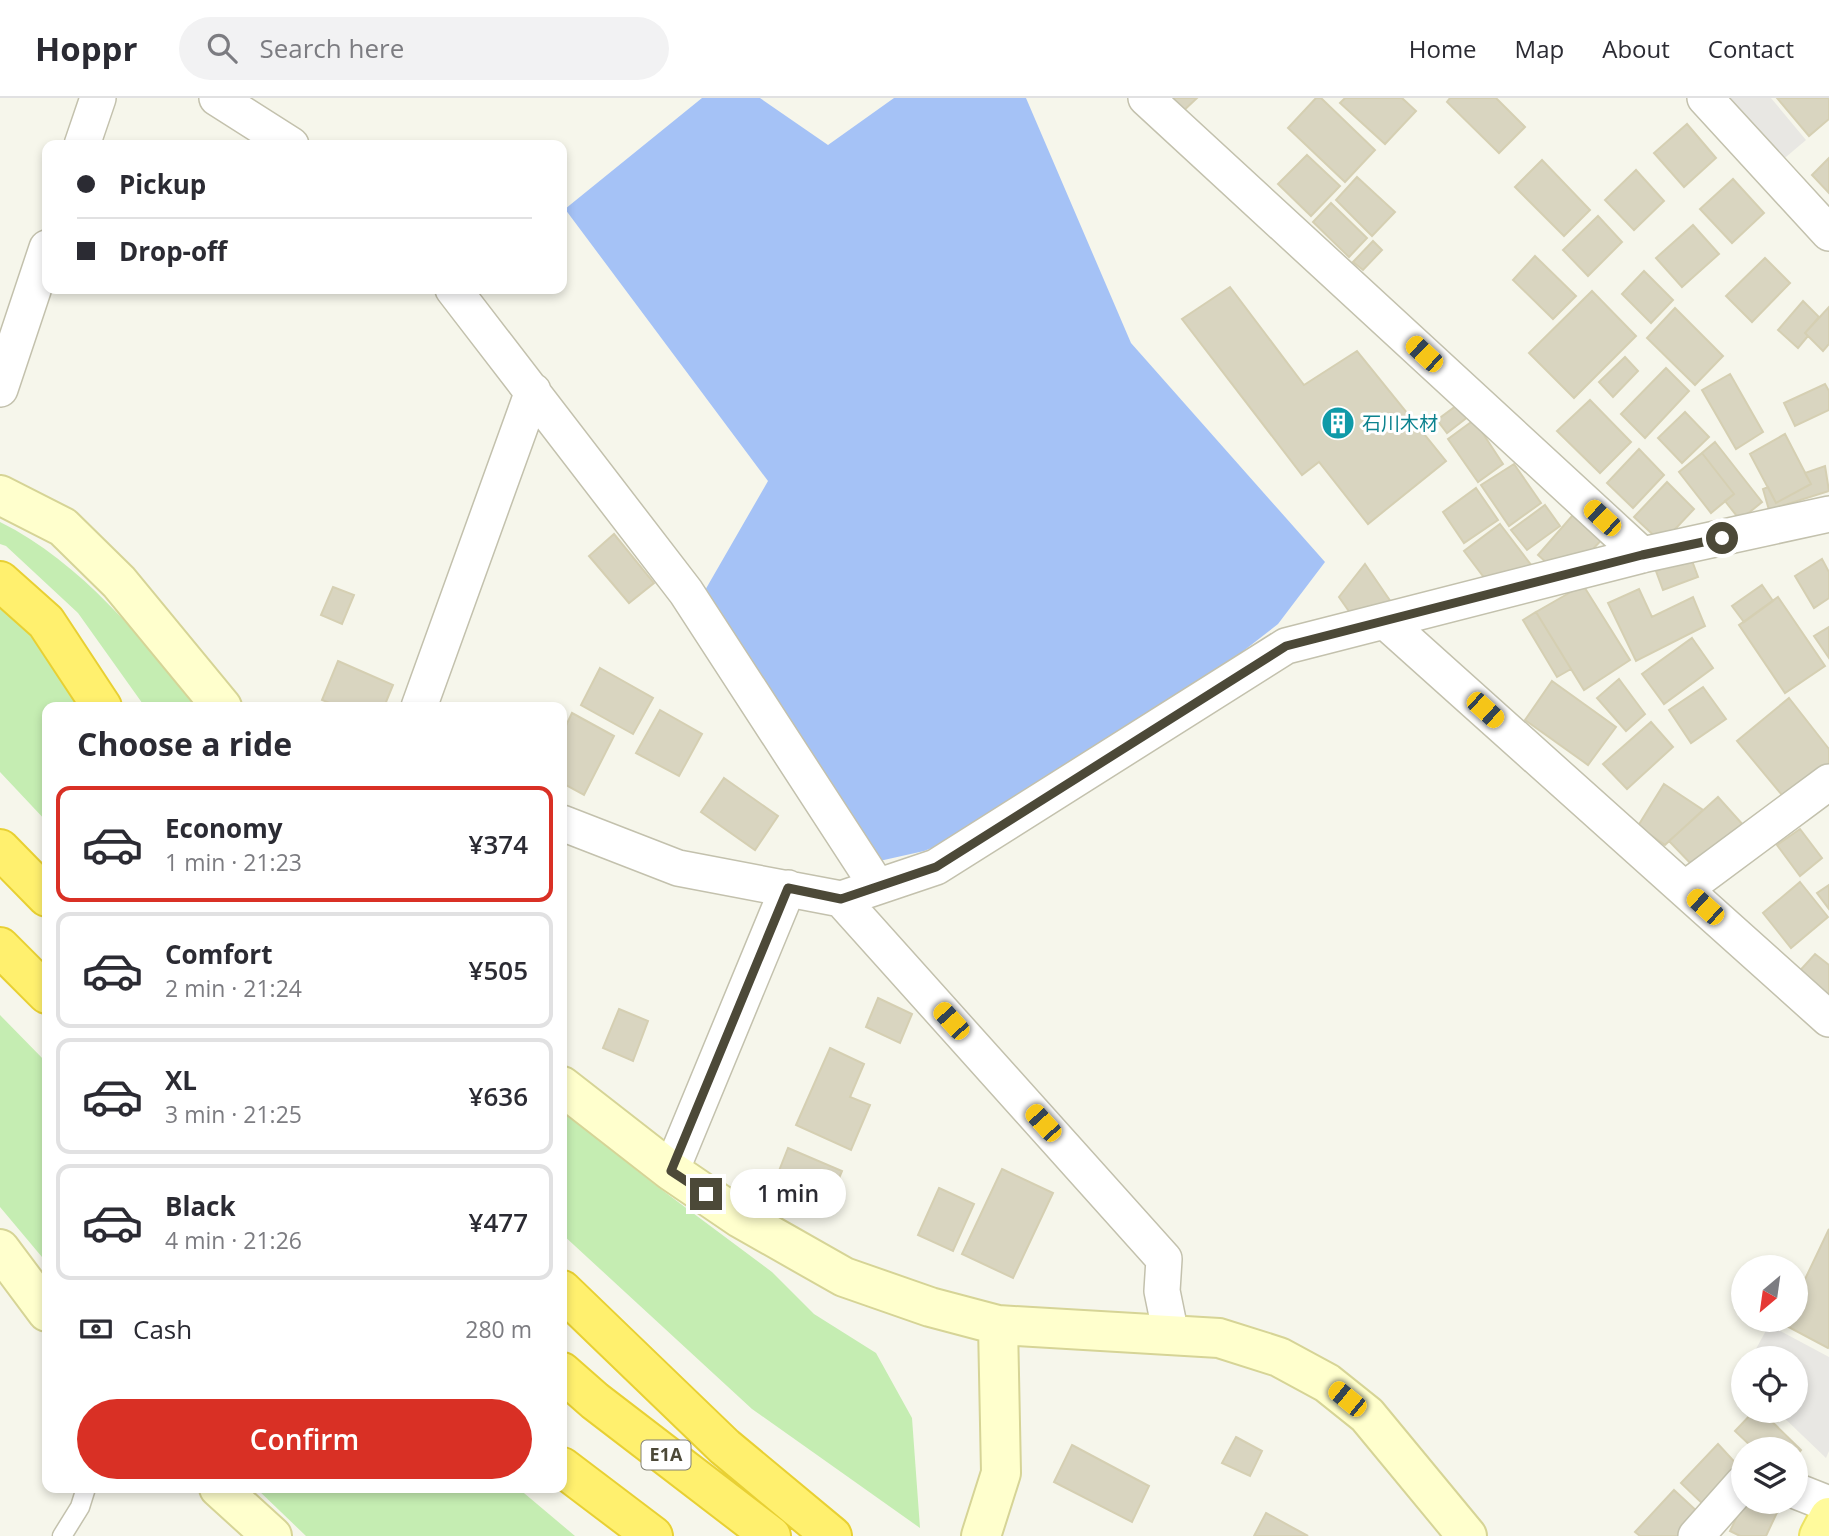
<!DOCTYPE html>
<meta charset="utf-8">
<style>
body{margin:0;font-family:"Open Sans","Noto Sans JP",sans-serif;background:#f2f2f3;color:#2b2b33;height:100vh;display:flex;flex-direction:column;font-size:26px;white-space:nowrap}
*{box-sizing:border-box;margin:0}
p{font-size:23px;color:#7c7c81}
.icon{flex:none;width:38px;height:38px;fill:none;stroke:currentColor;stroke-width:2;stroke-linecap:round;stroke-linejoin:round}
.map{position:relative;flex:1;overflow:hidden}
.details{position:absolute;left:42px;top:604px;width:525px;height:791px;display:flex;flex-direction:column;background:#fff;border-radius:14px;box-shadow:0 4px 10px #0003}
.details>*{flex:none}
.top-card{position:absolute;left:42px;top:42px;width:525px;height:154px;border-radius:14px;box-shadow:0 4px 10px #0003;display:grid;align-content:center;height:154px;padding:0 35px;background:#fff}
.needle{width:46px;rotate:209deg}
.buttons{position:absolute;left:1731px;top:1157px;display:grid;gap:14px}
.buttons a{display:grid;place-items:center;width:77px;height:77px;border-radius:50%;background:#fff;box-shadow:0 4px 10px #0003;font-size:35px}
.end{position:absolute;width:32px;height:32px;margin:-16px;border:9px solid #4c4938;background:#fff;box-shadow:0 0 0 4px #fff}
.from{border-radius:50%}
.bubble{position:absolute;height:49px;border-radius:24px;background:#fff;box-shadow:0 4px 10px #0003;font-size:23px;font-weight:600;line-height:49px;text-align:center}
.car{position:absolute;width:21px;height:42px;margin:-21px -10px;border-radius:9px;box-shadow:0 0 5px 2px #0007;background:linear-gradient(#f5c518 24%,#345 0 40%,#f5c518 0 76%,#345 0 86%,#f5c518 0)}
.top-card b{display:flex;align-items:center;gap:24px;height:66px;font-size:26px}
.top-card b+b{border-top:2px solid #e1e1e2}
.top-card i{width:18px;height:18px;background:#2b2b33}
ul{padding:0;list-style:none}
li{display:flex;align-items:center;gap:21px;height:116px;margin:0 14px 10px;padding:0 21px;border:4px solid #e1e1e2;border-radius:14px}
li div{flex:1}
li b{display:block;font-size:26px}
li em{font-style:normal;font-weight:600}
li.active{border-color:#d93025}
li>.icon{width:63px;height:63px;stroke-width:1.5}
h2{padding:0 35px;font-size:32px;line-height:84px}
.pay{display:flex;align-items:center;gap:18px;height:77px;padding:0 35px;font-size:26px}
.pay p{margin-inline-start:auto}
.action{display:flex;gap:14px;margin-top:auto;padding:14px 35px}
.action a{flex:1;height:80px;border-radius:42px;background:#d93025;color:#fff;font-size:28px;font-weight:600;line-height:80px;text-align:center}
header{display:flex;align-items:center;gap:42px;box-sizing:border-box;height:98px;padding:0 35px;background:#fff;border-bottom:2px solid #e1e1e2}
header strong{font-size:33px}
nav{display:flex;gap:38px;margin-inline-start:auto;font-size:24px}
.search{width:490px;height:63px;background:#f2f2f3;display:flex;align-items:center;gap:18px;box-sizing:border-box;padding:0 24px;border-radius:38px;color:#7c7c81;font-size:26px}
.map>svg:first-child{display:block}
.green{fill:#c5edb2}
.parking{fill:#e8e7e3}
.water{fill:#a5c2f6}
.building{fill:#d9d5c0;stroke:#d5cfb2;stroke-width:2}
.lines{fill:none;stroke-linecap:round;stroke-linejoin:round}
.lane-casing{stroke:#c3c1ad;stroke-width:21}
.street-casing{stroke:#c3c1ad;stroke-width:38}
.secondary-casing{stroke:#d6d496;stroke-width:42}
.primary-casing{stroke:#ece363;stroke-width:42}
.highway-casing{stroke:#e8d033;stroke-width:42}
.lane{stroke:#fff;stroke-width:18}
.street{stroke:#fff;stroke-width:35}
.secondary{stroke:#ffffcd;stroke-width:38}
.primary{stroke:#fffa9c;stroke-width:38}
.highway{stroke:#fff06e;stroke-width:38}
.route{stroke:#4c4938;stroke-width:9}
.labels{text-anchor:middle;stroke-width:6;stroke-linejoin:round;paint-order:stroke}
.shield{fill:#fff;stroke:#828074;stroke-width:2}
.shield-label{font-size:18px;font-weight:bold;fill:#4c4938}
.culture-label{font-size:19px;fill:#0d838f;stroke:#fff;text-anchor:start}
</style>
<header>
<strong>Hoppr</strong>
<div class="search"><svg class="icon" aria-label="search" viewBox="0 0 24 24"><circle cx="10" cy="10" r="6"/><path d="M15 15l6 6"/></svg>Search here</div>
<nav><a>Home</a><a>Map</a><a>About</a><a>Contact</a></nav>
</header>
<div class="map">
<svg width="1829" height="1438" viewBox="0 0 1829 1438">
<rect width="100%" height="100%" fill="#f6f6eb"/>
<!-- green -->
<path class="green" d="M 0,424 C 83,465 140,541 201,609 L 145,609 L 78,515 L 6,448 L 0,446 Z
M 0,508 C 34,535 58,572 81,609 L 47,609 L 47,724 L 0,674 Z
M 0,917 L 47,965 L 47,1165 L 0,1109 Z
M 562,1013 L 654,1086 L 772,1174 L 814,1216 L 876,1255 L 912,1320 L 920,1430 L 752,1311 L 562,1136 Z
M 256,1390 L 518,1390 L 575,1438 L 306,1438 Z"/>
<!-- parking -->
<path class="parking" d="M 1723,0 L 1771,0 L 1806,42 L 1780,64 Z
M 1769,1227 L 1829,1259 L 1829,1353 L 1826,1360 L 1777,1313 L 1796,1312 L 1796,1260 L 1751,1260 Z"/>
<!-- water -->
<path class="water" d="M 702,0 L 760,0 L 828,47 L 894,0 L 1026,0 L 1131,245 L 1325,464 L 1278,526 L 1215,575 L 965,737 L 924,753 L 875,764 L 700,501 L 768,383 L 565,111 Z"/>
<!-- building -->
<path class="building" d="M 1166,0 L 1197,0 L 1180,16 Z
M 1316,0 L 1321,0 L 1375,52 L 1345,84 L 1288,30 Z
M 1345,0 L 1402,0 L 1416,13 L 1385,46 L 1340,5 Z
M 1450,0 L 1496,0 L 1525,29 L 1499,55 L 1447,4 Z
M 1777,0 L 1829,0 L 1829,21 L 1809,38 Z
M 1687,26 L 1716,60 L 1684,89 L 1654,55 Z
M 1307,57 L 1340,88 L 1311,118 L 1278,86 Z
M 1829,60 L 1829,95 L 1812,77 Z
M 1542,62 L 1590,112 L 1564,138 L 1515,89 Z
M 1636,72 L 1664,103 L 1634,132 L 1605,102 Z
M 1357,79 L 1395,114 L 1372,138 L 1336,102 Z
M 1733,81 L 1764,115 L 1732,145 L 1700,111 Z
M 1331,105 L 1367,140 L 1349,159 L 1313,124 Z
M 1598,118 L 1622,144 L 1588,178 L 1563,152 Z
M 1693,127 L 1719,156 L 1682,189 L 1656,160 Z
M 1373,143 L 1382,152 L 1363,172 L 1353,164 Z
M 1535,158 L 1576,198 L 1553,221 L 1513,182 Z
M 1765,160 L 1790,185 L 1752,224 L 1726,198 Z
M 1644,173 L 1673,202 L 1651,225 L 1622,196 Z
M 1230,189 L 1304,287 L 1357,253 L 1446,363 L 1368,426 L 1319,364 L 1302,377 L 1182,221 Z
M 1592,193 L 1636,238 L 1574,300 L 1529,255 Z
M 1803,203 L 1819,219 L 1805,235 L 1808,238 L 1798,250 L 1778,232 Z
M 1829,209 L 1829,246 L 1823,253 L 1805,235 Z
M 1675,210 L 1723,258 L 1695,287 L 1647,240 Z
M 1625,259 L 1638,273 L 1613,299 L 1599,284 Z
M 1666,270 L 1689,293 L 1645,340 L 1621,316 Z
M 1730,276 L 1763,334 L 1736,351 L 1702,292 Z
M 1825,286 L 1829,293 L 1829,312 L 1795,328 L 1784,305 Z
M 1590,302 L 1631,344 L 1600,375 L 1557,333 Z
M 1460,305 L 1469,318 L 1447,335 L 1437,322 Z
M 1685,314 L 1709,339 L 1682,365 L 1658,340 Z
M 1474,322 L 1503,366 L 1478,384 L 1448,341 Z
M 1785,336 L 1811,386 L 1776,405 L 1750,356 Z
M 1715,344 L 1762,404 L 1740,422 L 1725,403 L 1734,396 L 1702,355 Z
M 1639,351 L 1664,377 L 1633,410 L 1607,385 Z
M 1702,355 L 1734,396 L 1711,415 L 1679,374 Z
M 1514,366 L 1541,405 L 1509,428 L 1481,387 Z
M 1825,368 L 1829,393 L 1769,412 L 1763,391 L 1768,389 L 1776,405 L 1811,386 L 1805,375 Z
M 1667,384 L 1694,411 L 1662,445 L 1634,419 Z
M 1476,390 L 1498,422 L 1464,445 L 1443,414 Z
M 1545,407 L 1560,428 L 1527,452 L 1511,432 Z
M 1579,410 L 1607,436 L 1580,465 L 1557,474 L 1538,457 Z
M 1500,426 L 1535,472 L 1489,486 L 1464,453 Z
M 614,436 L 654,485 L 629,505 L 589,458 Z
M 1691,460 L 1698,479 L 1663,492 L 1656,473 Z
M 1822,461 L 1829,474 L 1829,500 L 1814,510 L 1795,478 Z
M 1365,466 L 1391,504 L 1353,519 L 1339,499 Z
M 1583,487 L 1630,562 L 1584,592 L 1536,514 Z
M 1762,487 L 1773,503 L 1744,524 L 1732,508 Z
M 333,489 L 354,497 L 342,526 L 321,517 Z
M 1639,491 L 1652,519 L 1693,499 L 1705,528 L 1636,563 L 1608,505 Z
M 1778,499 L 1825,568 L 1785,595 L 1739,527 Z
M 1536,514 L 1571,571 L 1557,579 L 1523,522 Z
M 1829,529 L 1829,560 L 1814,538 Z
M 1692,540 L 1713,570 L 1664,606 L 1642,576 Z
M 338,563 L 393,587 L 384,609 L 340,609 L 322,602 Z
M 600,570 L 653,600 L 633,636 L 581,607 Z
M 1619,581 L 1645,616 L 1626,633 L 1597,600 Z
M 1552,583 L 1616,629 L 1588,667 L 1525,622 Z
M 1703,589 L 1726,621 L 1691,645 L 1669,612 Z
M 1789,600 L 1829,651 L 1829,669 L 1787,703 L 1737,643 Z
M 660,612 L 702,636 L 679,678 L 636,655 Z
M 572,615 L 614,638 L 584,697 L 562,685 L 562,636 Z
M 1651,624 L 1673,649 L 1627,691 L 1603,666 Z
M 724,680 L 778,718 L 755,752 L 701,714 Z
M 1664,686 L 1703,712 L 1665,747 L 1638,728 Z
M 1718,699 L 1744,728 L 1696,771 L 1669,743 Z
M 1800,731 L 1822,760 L 1800,778 L 1777,747 Z
M 1800,784 L 1828,819 L 1791,850 L 1763,815 Z
M 1829,787 L 1829,811 L 1817,795 Z
M 1815,856 L 1829,867 L 1829,907 L 1795,878 Z
M 878,900 L 912,916 L 900,945 L 866,929 Z
M 619,911 L 648,923 L 633,963 L 603,950 Z
M 830,950 L 864,966 L 850,999 L 870,1007 L 851,1052 L 796,1027 Z
M 788,1050 L 842,1073 L 828,1107 L 775,1083 Z
M 1002,1071 L 1053,1095 L 1013,1180 L 962,1156 Z
M 939,1090 L 974,1106 L 953,1153 L 918,1137 Z
M 1829,1131 L 1829,1249 L 1828,1250 L 1783,1226 L 1785,1222 L 1796,1222 L 1796,1200 Z
M 1755,1312 L 1760,1312 L 1801,1352 L 1796,1358 L 1796,1351 L 1754,1351 L 1735,1333 Z
M 1236,1339 L 1262,1353 L 1250,1378 L 1222,1365 Z
M 1718,1346 L 1741,1371 L 1705,1408 L 1681,1385 Z
M 1072,1347 L 1149,1388 L 1132,1424 L 1054,1384 Z
M 1674,1392 L 1700,1416 L 1680,1438 L 1640,1438 L 1635,1434 Z
M 1744,1404 L 1777,1404 L 1781,1406 L 1766,1438 L 1740,1438 L 1730,1433 Z
M 1266,1415 L 1308,1438 L 1254,1438 Z"/>
<g class="lines">
<defs>
<path id="lane" d="M 62,1438 L 80,1409 L 86,1390"/>
<path id="street" d="M 217,0 L 291,47
M 1146,0 L 1642,457
M 1705,0 L 1829,135
M 82,47 L 98,0
M 453,191 L 686,494 L 877,788
M 0,291 L 47,150
M 1385,523 L 1829,921
M 419,609 L 533,293
M 562,725 L 678,770 L 841,801 L 936,769 L 1286,548 L 1642,457 L 1829,416
M 1685,791 L 1829,684
M 841,801 L 1164,1161 L 1162,1193 L 1171,1237
M 671,1073 L 788,790
M 1796,1393 L 1829,1406
M 1696,1438 L 1743,1385"/>
<path id="secondary" d="M 0,397 L 63,429 L 119,484 L 222,609
M 562,988 L 671,1073 L 740,1120 L 844,1179 L 930,1209 L 998,1227 L 1219,1240 L 1279,1259 L 1327,1285 L 1367,1317 L 1467,1438
M 0,1151 L 47,1214
M 219,1390 L 272,1438
M 981,1438 L 1001,1375 L 998,1227"/>
<path id="primary" d="M 1819,1438 L 1829,1419"/>
<path id="highway" d="M 0,483 L 46,524 L 102,609
M 0,751 L 47,799
M 0,849 L 47,896
M 562,1192 L 725,1349 L 832,1438
M 562,1274 L 595,1303 L 771,1438
M 562,1369 L 653,1438"/>
</defs>
<!-- lane casing -->
<use href="#lane" class="lane-casing"/>
<!-- street casing -->
<use href="#street" class="street-casing"/>
<!-- secondary casing -->
<use href="#secondary" class="secondary-casing"/>
<!-- primary casing -->
<use href="#primary" class="primary-casing"/>
<!-- highway casing -->
<use href="#highway" class="highway-casing"/>
<!-- lane -->
<use href="#lane" class="lane"/>
<!-- street -->
<use href="#street" class="street"/>
<!-- secondary -->
<use href="#secondary" class="secondary"/>
<!-- primary -->
<use href="#primary" class="primary"/>
<!-- highway -->
<use href="#highway" class="highway"/>
</g>
<g class="lines">
<!-- route -->
<path class="route" d="M 706,1096 L 671,1073 L 788,790 L 841,801 L 936,769 L 1286,548 L 1642,457 L 1722,440"/>
</g>
<!-- icons -->
<defs>
<symbol id="building-disc" viewBox="-11 -11 22 22"><circle r="9.5" fill="#0f9aa8" stroke="#fff"/><path d="M-4-6H4V6H1V3H-1V6H-4ZM-2.5-4.3h1.7v1.8h-1.7ZM.8-4.3h1.7v1.8H.8ZM-2.5-1h1.7V.8h-1.7ZM.8-1h1.7V.8H.8Z" fill="#fff"/></symbol>
</defs>
<g fill-rule="evenodd">
<use href="#building-disc" x="1319" y="306" width="38" height="38"/>
</g>
<g class="labels">
<!-- shield labels -->
<rect class="shield" x="641.5" y="1342.5" width="49" height="29" rx="5"/>
<g class="shield-label">
<text x="666" y="1363">E1A</text>
</g>
<!-- culture labels -->
<g class="culture-label">
<text x="1362" y="332">石川木材</text>
</g>
</g>
</svg>
<div class="buttons">
<a><svg class="needle" viewBox="-14 -14 28 28"><path d="M0-13l5 13h-10z" fill="#e53935"/><path d="M0 13l5-13h-10z" fill="#7c7c81"/></svg></a>
<a><svg class="icon" aria-label="locate" viewBox="0 0 24 24"><circle cx="12" cy="12" r="6"/><path d="M12 2v4M12 18v4M2 12h4M18 12h4"/></svg></a>
<a><svg class="icon" aria-label="layers" viewBox="0 0 24 24"><path d="M12 4l9 5-9 5-9-5zM3 14l9 5 9-5"/></svg></a>
</div>
<i class="end from" style="left:1722px;top:440px"></i>
<i class="end" style="left:706px;top:1096px"></i>
<div class="bubble" style="left:730px;top:1071px;width:116px">1 min</div>
<i class="car" style="left:1424px;top:256px;rotate:313deg"></i>
<i class="car" style="left:1602px;top:420px;rotate:313deg"></i>
<i class="car" style="left:1485px;top:612px;rotate:132deg"></i>
<i class="car" style="left:1705px;top:809px;rotate:312deg"></i>
<i class="car" style="left:951px;top:923px;rotate:318deg"></i>
<i class="car" style="left:1043px;top:1025px;rotate:318deg"></i>
<i class="car" style="left:1347px;top:1301px;rotate:309deg"></i>
<div class="top-card">
<b><i class="from"></i>Pickup</b>
<b><i></i>Drop-off</b>
</div>
<section class="details">
<h2>Choose a ride</h2>
<ul>
<li class="active"><svg class="icon" aria-label="car" viewBox="0 0 24 24"><path d="M5 17H2v-5l4-1 3-4h7l3 4 3 1v5h-3M9 17h6M6 11h13"/><circle cx="7" cy="17" r="2"/><circle cx="17" cy="17" r="2"/></svg><div><b>Economy</b><p>1 min · 21:23</p></div><em>¥374</em></li>
<li><svg class="icon" aria-label="car" viewBox="0 0 24 24"><path d="M5 17H2v-5l4-1 3-4h7l3 4 3 1v5h-3M9 17h6M6 11h13"/><circle cx="7" cy="17" r="2"/><circle cx="17" cy="17" r="2"/></svg><div><b>Comfort</b><p>2 min · 21:24</p></div><em>¥505</em></li>
<li><svg class="icon" aria-label="car" viewBox="0 0 24 24"><path d="M5 17H2v-5l4-1 3-4h7l3 4 3 1v5h-3M9 17h6M6 11h13"/><circle cx="7" cy="17" r="2"/><circle cx="17" cy="17" r="2"/></svg><div><b>XL</b><p>3 min · 21:25</p></div><em>¥636</em></li>
<li><svg class="icon" aria-label="car" viewBox="0 0 24 24"><path d="M5 17H2v-5l4-1 3-4h7l3 4 3 1v5h-3M9 17h6M6 11h13"/><circle cx="7" cy="17" r="2"/><circle cx="17" cy="17" r="2"/></svg><div><b>Black</b><p>4 min · 21:26</p></div><em>¥477</em></li>
</ul>
<div class="pay"><svg class="icon" aria-label="cash" viewBox="0 0 24 24"><path d="M3 7h18v10H3z"/><circle cx="12" cy="12" r="2"/></svg>Cash<p>280 m</p></div>
<div class="action"><a>Confirm</a></div>
</section>
</div>
